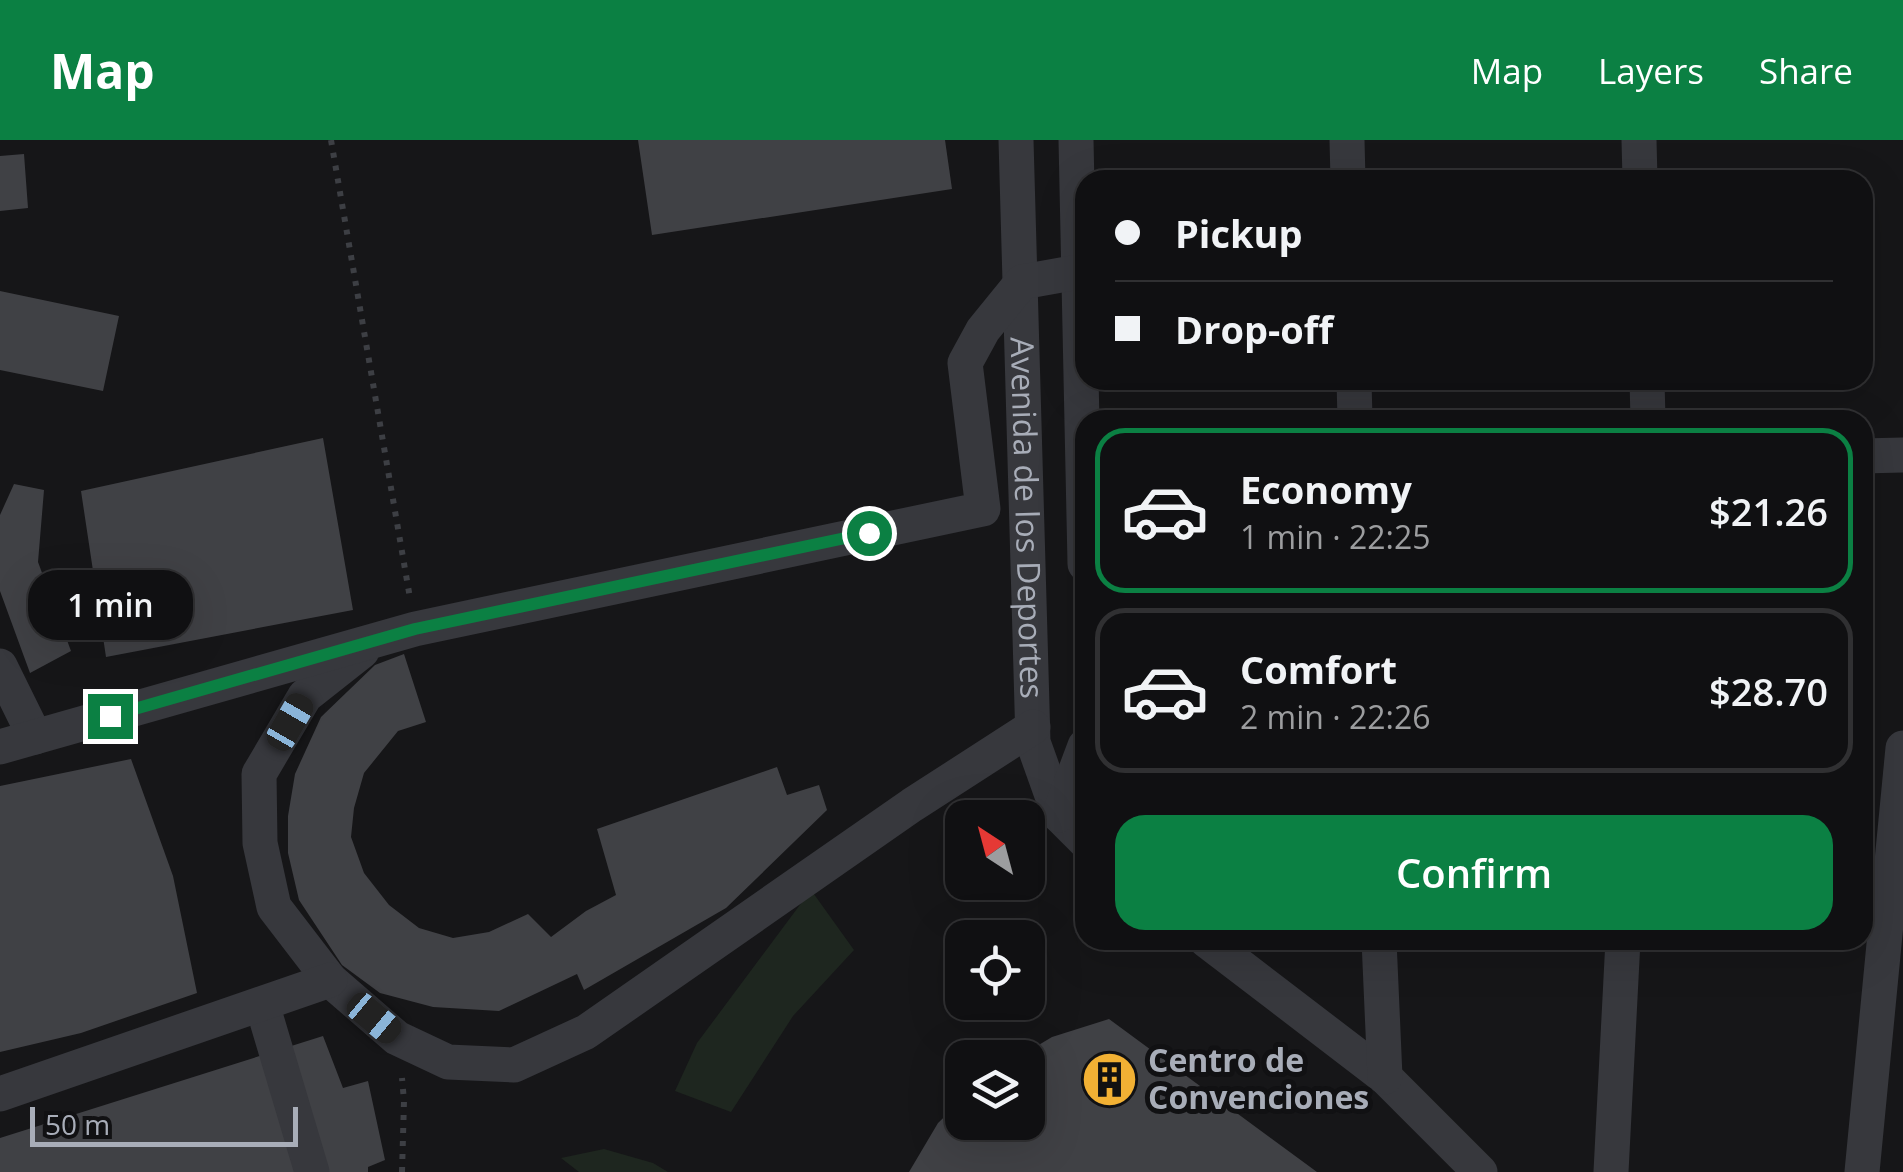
<!DOCTYPE html>
<meta charset="utf-8">
<style>
body{margin:0;font-family:"Open Sans",sans-serif;background:#1e1e20;color:#f1f3f6;height:100vh;display:flex;flex-direction:column;font-size:38px;white-space:nowrap}
*{box-sizing:border-box;margin:0}
p{font-size:32px;color:#9c9d9f}
.icon{flex:none;width:55px;height:55px;fill:none;stroke:currentColor;stroke-width:2;stroke-linecap:round;stroke-linejoin:round}
.map{position:relative;flex:1;overflow:hidden}
.drawer{position:absolute;left:1075px;top:270px;width:798px;height:540px;display:flex;flex-direction:column;background:#101012;border-radius:30px;box-shadow:0 10px 40px #0002,0 0 0 2px #303032}
.drawer>*{flex:none}
.top-card{position:absolute;left:1075px;top:30px;width:798px;height:220px;border-radius:30px;box-shadow:0 10px 40px #0002,0 0 0 2px #303032;display:grid;align-content:center;height:220px;padding:0 40px;background:#101012}
.needle{width:65px;rotate:324deg}
.controls{position:absolute;left:945px;top:660px;display:grid;gap:20px}
.controls a{display:grid;place-items:center;width:100px;height:100px;border-radius:20px;background:#101012;box-shadow:0 10px 40px #0002,0 0 0 2px #303032;font-size:50px}
.scale{position:absolute;left:30px;bottom:25px;width:268px;box-sizing:border-box;padding-left:10px;border:5px solid #a8adb8;border-top:0;font-size:28px;line-height:35px;white-space:nowrap;color:#a8adb8;-webkit-text-stroke:8px #111113;paint-order:stroke}
.end{position:absolute;width:45px;height:45px;margin:-22px;border:12px solid #0b8043;background:#fff;box-shadow:0 0 0 5px #fff}
.from{border-radius:50%}
.bubble{position:absolute;height:70px;border-radius:30px;background:#101012;box-shadow:0 10px 40px #0002,0 0 0 2px #303032;font-size:32px;font-weight:600;line-height:70px;text-align:center}
.car{position:absolute;width:30px;height:60px;margin:-30px -15px;border-radius:12px;box-shadow:0 0 8px 2px #0007;background:linear-gradient(#222 24%,#8ab4d8 0 40%,#222 0 76%,#8ab4d8 0 86%,#222 0)}
.top-card b{display:flex;align-items:center;gap:35px;height:95px;font-size:38px}
.top-card b+b{border-top:2px solid #303032}
.top-card i{width:25px;height:25px;background:#f1f3f6}
ul{padding:18px 0 0;list-style:none}
li{display:flex;align-items:center;gap:30px;height:165px;margin:0 20px 15px;padding:0 20px;border:5px solid #303032;border-radius:30px}
li div{flex:1}
li b{display:block;font-size:38px}
li em{font-style:normal;font-weight:600}
li.selected{border-color:#0b8043}
li>.icon{width:90px;height:90px;stroke-width:1.5}
.primary-button{display:flex;gap:20px;margin-top:auto;padding:20px 40px}
.primary-button a{flex:1;height:115px;border-radius:30px;background:#0b8043;color:#fff;font-size:40px;font-weight:600;line-height:115px;text-align:center}
header{display:flex;align-items:center;gap:60px;box-sizing:border-box;height:140px;padding:0 50px;background:#0b8043;color:#fff}
header strong{font-size:48px}
nav{display:flex;gap:55px;margin-inline-start:auto;font-size:35px}
.map>svg:first-child{display:block}
.green{fill:#1e261f}
.building{fill:#404145}
.lines{fill:none;stroke-linecap:round;stroke-linejoin:round}
.path{stroke:#3d3f44;stroke-width:6;stroke-dasharray:5 8;stroke-linecap:butt}
.minor{stroke:#37383d;stroke-width:35}
.route{stroke:#0b8043;stroke-width:12}
.labels{text-anchor:middle;stroke-width:10;stroke-linejoin:round;paint-order:stroke}
.street-label{font-size:32px;fill:#a8adb8;stroke:#111113}
.poi-label{font-size:32px;font-weight:bold;fill:#a8adb8;stroke:#111113;text-anchor:start}
</style>
<header>
<strong>Map</strong>
<nav><a>Map</a><a>Layers</a><a>Share</a></nav>
</header>
<div class="map">
<svg width="1903" height="1032" viewBox="0 0 1903 1032">
<rect width="100%" height="100%" fill="#161618"/>
<!-- green -->
<path class="green" d="M 811,750 L 854,810 L 793,876 L 731,972 L 675,951 L 697,903 Z
M 604,1009 L 653,1023 L 668,1032 L 579,1032 L 561,1018 Z"/>
<!-- building -->
<path class="building" d="M 638,0 L 945,0 L 952,49 L 652,95 Z
M 24,14 L 28,68 L 0,71 L 0,16 Z
M 0,151 L 119,176 L 103,251 L 0,230 Z
M 323,298 L 353,470 L 106,517 L 81,351 Z
M 14,344 L 44,350 L 38,422 L 71,511 L 30,533 L 0,451 L 0,375 Z
M 404,514 L 426,582 L 398,591 L 364,633 L 354,668 L 351,697 L 364,733 L 389,765 L 419,788 L 453,798 L 489,792 L 528,774 L 551,797 L 586,771 L 616,755 L 597,689 L 777,627 L 787,655 L 819,645 L 827,670 L 726,768 L 584,850 L 577,834 L 499,871 L 433,867 L 380,853 L 342,825 L 299,760 L 288,713 L 288,676 L 295,634 L 321,577 L 375,525 Z
M 131,619 L 173,736 L 197,853 L 81,893 L 0,912 L 0,646 Z
M 1109,879 L 1317,1032 L 909,1032 L 938,983 L 962,960 L 962,982 L 1028,982 L 1028,918 L 1017,918 L 1052,897 Z
M 323,896 L 343,948 L 368,941 L 385,1020 L 368,1027 L 368,1032 L 0,1032 L 0,998 Z"/>
<g class="lines">
<!-- path -->
<path class="path" d="M 331,0 L 410,458
M 402,1032 L 404,961 L 402,938"/>
<!-- minor -->
<g class="minor">
<path id="s1" d="M 1016,0 L 1033,602 L 1059,675 L 1085,701"/>
<path d="M 1076,0 L 1085,424"/>
<path d="M 1347,0 L 1348,40"/>
<path d="M 1639,0 L 1640,40"/>
<path d="M 1354,240 L 1355,280"/>
<path d="M 1647,240 L 1648,280"/>
<path d="M 1862,316 L 1903,315"/>
<path d="M 362,511 L 305,556 L 259,634 L 260,703 L 274,767 L 330,840 L 397,898 L 448,922 L 514,925 L 586,892 L 912,665 L 1033,587"/>
<path d="M 0,526 L 35,597"/>
<path d="M 0,607 L 415,489 L 983,369 L 965,223 L 983,190 L 1022,142 L 1078,132"/>
<path d="M 1059,675 L 1085,606"/>
<path d="M 1206,800 L 1385,937 L 1480,1032"/>
<path d="M 1379,800 L 1385,937"/>
<path d="M 262,864 L 312,1032"/>
<path d="M 0,954 L 330,840"/>
<path d="M 1611,1032 L 1623,800"/>
<path d="M 1862,1032 L 1903,608"/>
</g>
</g>
<g class="lines">
<!-- route -->
<path class="route" d="M 110,576 L 415,489 L 869,393"/>
</g>
<!-- icons -->
<defs>
<symbol id="building-disc" viewBox="-11 -11 22 22"><circle r="9.5" fill="#f2b134" stroke="#111113"/><path d="M-4-6H4V6H1V3H-1V6H-4ZM-2.5-4.3h1.7v1.8h-1.7ZM.8-4.3h1.7v1.8H.8ZM-2.5-1h1.7V.8h-1.7ZM.8-1h1.7V.8H.8Z" fill="#111"/></symbol>
</defs>
<g fill-rule="evenodd">
<use href="#building-disc" x="1078" y="908" width="63" height="63"/>
</g>
<g class="labels">
<!-- street labels -->
<g class="street-label">
<text dy="11" stroke="none"><textPath href="#s1" startOffset="378">Avenida de los Deportes</textPath></text>
</g>
<!-- poi labels -->
<g class="poi-label">
<text x="1148" y="932">Centro de<tspan x="1148" dy="37">Convenciones</tspan></text>
</g>
</g>
</svg>
<div class="controls">
<a><svg class="needle" viewBox="-14 -14 28 28"><path d="M0-13l5 13h-10z" fill="#e53935"/><path d="M0 13l5-13h-10z" fill="#9c9d9f"/></svg></a>
<a><svg class="icon" aria-label="locate" viewBox="0 0 24 24"><circle cx="12" cy="12" r="6"/><path d="M12 2v4M12 18v4M2 12h4M18 12h4"/></svg></a>
<a><svg class="icon" aria-label="layers" viewBox="0 0 24 24"><path d="M12 4l9 5-9 5-9-5zM3 14l9 5 9-5"/></svg></a>
</div>
<div class="scale">50 m</div>
<i class="end from" style="left:869px;top:393px"></i>
<i class="end" style="left:110px;top:576px"></i>
<div class="bubble" style="left:28px;top:430px;width:165px">1 min</div>
<i class="car" style="left:290px;top:582px;rotate:30deg"></i>
<i class="car" style="left:374px;top:878px;rotate:130deg"></i>
<div class="top-card">
<b><i class="from"></i>Pickup</b>
<b><i></i>Drop-off</b>
</div>
<section class="drawer">
<ul>
<li class="selected"><svg class="icon" aria-label="car" viewBox="0 0 24 24"><path d="M5 17H2v-5l4-1 3-4h7l3 4 3 1v5h-3M9 17h6M6 11h13"/><circle cx="7" cy="17" r="2"/><circle cx="17" cy="17" r="2"/></svg><div><b>Economy</b><p>1 min · 22:25</p></div><em>$21.26</em></li>
<li><svg class="icon" aria-label="car" viewBox="0 0 24 24"><path d="M5 17H2v-5l4-1 3-4h7l3 4 3 1v5h-3M9 17h6M6 11h13"/><circle cx="7" cy="17" r="2"/><circle cx="17" cy="17" r="2"/></svg><div><b>Comfort</b><p>2 min · 22:26</p></div><em>$28.70</em></li>
</ul>
<div class="primary-button"><a>Confirm</a></div>
</section>
</div>
